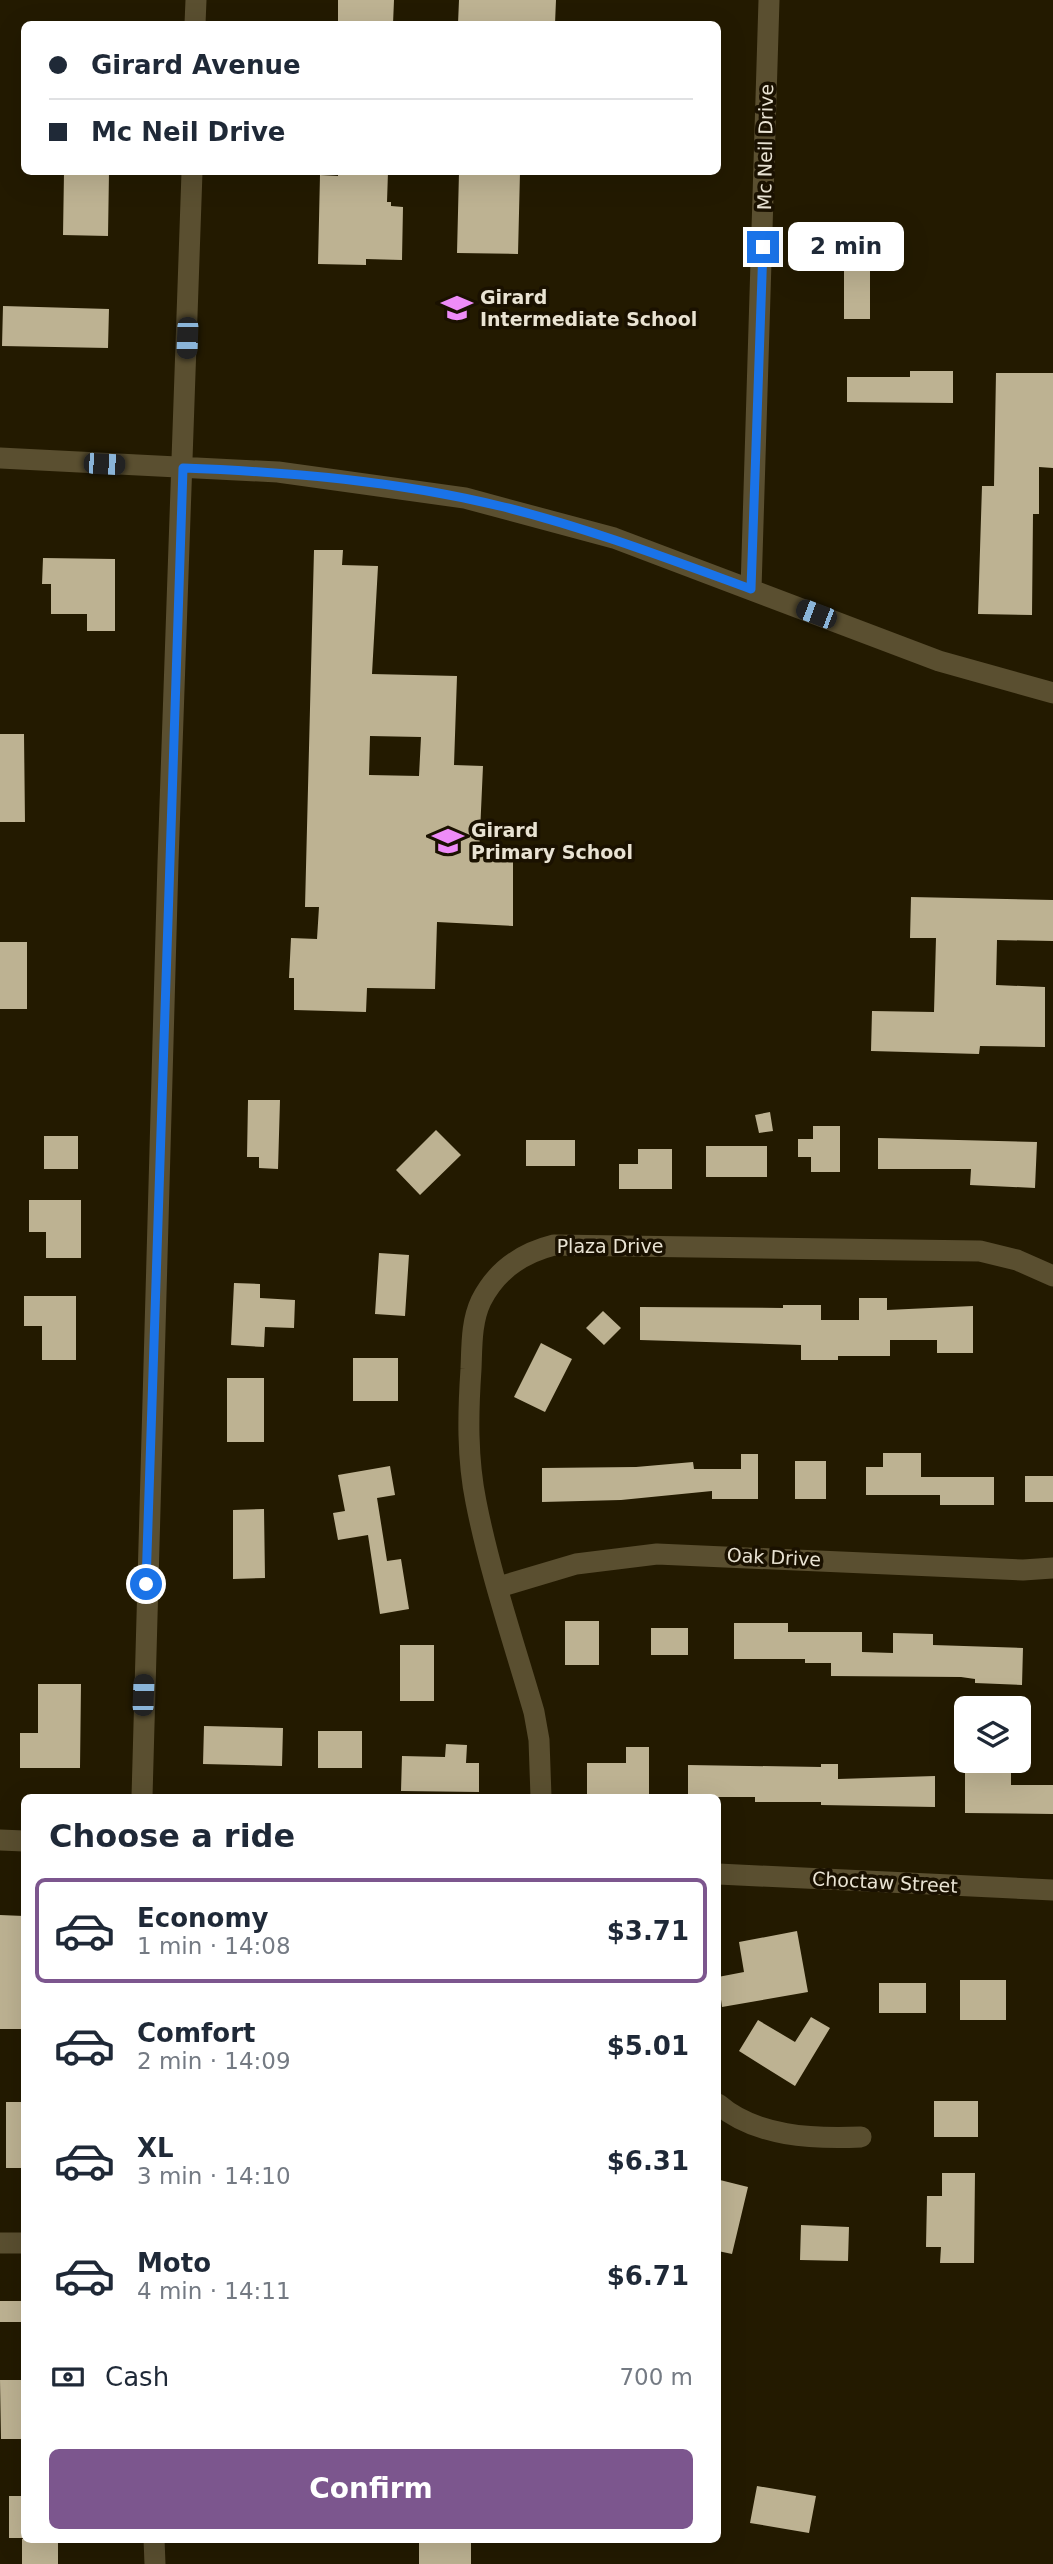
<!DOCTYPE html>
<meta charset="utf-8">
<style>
body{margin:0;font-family:"DejaVu Sans",sans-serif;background:#f6f6f7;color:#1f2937;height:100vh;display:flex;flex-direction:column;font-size:26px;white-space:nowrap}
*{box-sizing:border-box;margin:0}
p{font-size:23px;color:#747a83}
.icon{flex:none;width:38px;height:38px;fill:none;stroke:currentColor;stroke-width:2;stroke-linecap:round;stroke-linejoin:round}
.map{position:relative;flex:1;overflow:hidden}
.side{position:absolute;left:21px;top:1794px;width:700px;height:749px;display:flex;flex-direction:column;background:#fff;border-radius:10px;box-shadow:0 7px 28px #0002}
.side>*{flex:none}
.top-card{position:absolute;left:21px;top:21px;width:700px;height:154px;border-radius:10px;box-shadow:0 7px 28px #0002;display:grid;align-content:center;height:154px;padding:0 28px;background:#fff}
.fabs{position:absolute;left:954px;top:1696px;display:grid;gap:14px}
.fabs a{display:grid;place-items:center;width:77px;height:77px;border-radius:10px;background:#fff;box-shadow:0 7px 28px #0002;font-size:35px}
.end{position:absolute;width:32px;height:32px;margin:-16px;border:9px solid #1a73e8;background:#fff;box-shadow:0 0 0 4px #fff}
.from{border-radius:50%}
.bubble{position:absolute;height:49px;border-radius:10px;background:#fff;box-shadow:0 7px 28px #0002;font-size:23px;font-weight:700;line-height:49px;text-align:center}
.car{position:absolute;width:21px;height:42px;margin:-21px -10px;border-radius:9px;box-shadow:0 0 5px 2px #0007;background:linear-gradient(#222 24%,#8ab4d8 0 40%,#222 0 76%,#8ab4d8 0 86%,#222 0)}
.top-card b{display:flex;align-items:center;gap:24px;height:66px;font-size:26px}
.top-card b+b{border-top:2px solid #e0e1e3}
.top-card i{width:18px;height:18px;background:#1f2937}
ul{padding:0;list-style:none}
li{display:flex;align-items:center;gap:21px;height:105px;margin:0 14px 10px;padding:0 14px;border:4px solid transparent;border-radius:10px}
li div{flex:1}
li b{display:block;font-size:26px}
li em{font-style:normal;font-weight:700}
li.selected{border-color:#7c568e}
li>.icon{width:63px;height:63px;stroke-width:1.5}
h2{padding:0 28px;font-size:32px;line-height:84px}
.pay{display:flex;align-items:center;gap:18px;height:77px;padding:0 28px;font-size:26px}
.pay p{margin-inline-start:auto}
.action{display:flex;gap:14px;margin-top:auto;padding:14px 28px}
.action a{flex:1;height:80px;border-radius:10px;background:#7c568e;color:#fff;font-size:28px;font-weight:700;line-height:80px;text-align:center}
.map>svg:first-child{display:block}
.building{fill:#bdb292;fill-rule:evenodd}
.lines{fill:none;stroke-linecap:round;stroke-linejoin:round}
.minor{stroke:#5a4f30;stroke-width:21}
.route{stroke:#1a73e8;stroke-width:9}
.labels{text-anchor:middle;stroke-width:7;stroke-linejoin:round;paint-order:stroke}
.street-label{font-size:19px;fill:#e9e3d3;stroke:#1a1100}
.poi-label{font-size:19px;font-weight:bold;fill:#e9e3d3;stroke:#1a1100;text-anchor:start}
</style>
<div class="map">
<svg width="1053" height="2564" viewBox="0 0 1053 2564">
<rect width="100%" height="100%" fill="#231a00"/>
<!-- building -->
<path class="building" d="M 338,0 L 394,0 L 393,24 L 338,24 Z
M 459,0 L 556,0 L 555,24 L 458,24 Z
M 64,172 L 109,172 L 108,236 L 63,235 Z
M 338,172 L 388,172 L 387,202 L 391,202 L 391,206 L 403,207 L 402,260 L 366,259 L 366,265 L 318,264 L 320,175 L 338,176 Z
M 459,172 L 520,172 L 518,254 L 457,253 Z
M 844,261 L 870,261 L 870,319 L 844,319 Z
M 3,306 L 109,309 L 108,348 L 2,346 Z
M 910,371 L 953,371 L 953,403 L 847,402 L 847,377 L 910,377 Z
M 996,373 L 1053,373 L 1053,468 L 1039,467 L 1039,514 L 1033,514 L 1032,615 L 978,614 L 982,486 L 994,486 Z
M 314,550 L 343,550 L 342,565 L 378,566 L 372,674 L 457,676 L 454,765 L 483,766 L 479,855 L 513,855 L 513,926 L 437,922 L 435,989 L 367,988 L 366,1012 L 294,1010 L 294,978 L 289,978 L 291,938 L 317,939 L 319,907 L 305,907 ZM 370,736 L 421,737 L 419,776 L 369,775 Z
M 43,558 L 115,559 L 115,631 L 87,631 L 87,614 L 51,614 L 51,584 L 42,584 Z
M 0,734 L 24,734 L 25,822 L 0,822 Z
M 911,897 L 1053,900 L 1053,941 L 997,940 L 996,985 L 1045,987 L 1045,1047 L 980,1046 L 979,1054 L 871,1051 L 872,1011 L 934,1012 L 936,938 L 910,938 Z
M 0,942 L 27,942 L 27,1009 L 0,1009 Z
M 248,1100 L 280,1100 L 278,1169 L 259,1168 L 259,1157 L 247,1157 Z
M 770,1112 L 773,1131 L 759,1133 L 755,1115 Z
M 813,1126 L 840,1126 L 840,1172 L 811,1172 L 811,1157 L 798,1157 L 798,1139 L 813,1139 Z
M 436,1130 L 461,1155 L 420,1195 L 396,1170 Z
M 44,1136 L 78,1136 L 78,1169 L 44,1169 Z
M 878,1138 L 1037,1142 L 1035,1188 L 970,1185 L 971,1169 L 878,1169 Z
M 526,1140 L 575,1140 L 575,1166 L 526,1166 Z
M 706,1146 L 767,1146 L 767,1177 L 706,1177 Z
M 638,1149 L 672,1149 L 672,1189 L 619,1189 L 619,1164 L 638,1164 Z
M 29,1200 L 81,1200 L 81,1258 L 46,1258 L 46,1232 L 29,1232 Z
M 379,1253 L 409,1255 L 405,1316 L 375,1314 Z
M 234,1283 L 260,1284 L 260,1298 L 295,1300 L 294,1328 L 265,1327 L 264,1347 L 231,1345 Z
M 24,1296 L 76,1296 L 76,1360 L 42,1360 L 42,1326 L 24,1326 Z
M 859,1298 L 887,1298 L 887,1310 L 973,1306 L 973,1353 L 937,1353 L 937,1340 L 890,1340 L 890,1356 L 838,1356 L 838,1360 L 801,1360 L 801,1345 L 640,1340 L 640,1307 L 783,1308 L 783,1305 L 821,1305 L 821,1320 L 859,1320 Z
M 603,1311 L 621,1328 L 604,1345 L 586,1328 Z
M 541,1343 L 572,1359 L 545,1412 L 514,1397 Z
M 353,1358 L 398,1358 L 398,1401 L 353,1401 Z
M 227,1378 L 264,1378 L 264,1442 L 227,1442 Z
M 883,1453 L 921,1453 L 921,1477 L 994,1477 L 994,1505 L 940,1505 L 940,1495 L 866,1495 L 866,1467 L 883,1467 Z
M 741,1454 L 758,1454 L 758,1499 L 712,1499 L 712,1491 L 621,1500 L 542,1502 L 542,1468 L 636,1467 L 693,1462 L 694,1469 L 741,1469 Z
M 795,1461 L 826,1461 L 826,1499 L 795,1499 Z
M 390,1466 L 395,1495 L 377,1498 L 387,1561 L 401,1559 L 409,1609 L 380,1614 L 368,1535 L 338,1540 L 333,1513 L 345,1511 L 338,1475 Z
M 1025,1476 L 1053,1476 L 1053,1502 L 1025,1502 Z
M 264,1509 L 265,1578 L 233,1579 L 233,1510 Z
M 565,1621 L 599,1621 L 599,1665 L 565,1665 Z
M 734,1623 L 788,1623 L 788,1632 L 862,1632 L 862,1652 L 893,1653 L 893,1633 L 933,1634 L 933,1645 L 1023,1648 L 1022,1685 L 975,1683 L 975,1679 L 961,1677 L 831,1676 L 831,1663 L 805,1663 L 805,1659 L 734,1659 Z
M 651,1628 L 688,1628 L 688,1655 L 651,1655 Z
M 400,1645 L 434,1645 L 434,1701 L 400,1701 Z
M 38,1684 L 81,1684 L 80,1768 L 20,1768 L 20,1733 L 38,1733 Z
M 204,1726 L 283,1728 L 282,1766 L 203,1764 Z
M 318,1731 L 362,1731 L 362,1768 L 318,1768 Z
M 446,1744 L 467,1745 L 466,1763 L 479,1763 L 479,1792 L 401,1791 L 402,1756 L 445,1757 Z
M 626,1747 L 649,1747 L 649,1794 L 587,1794 L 587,1763 L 626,1763 Z
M 821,1764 L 838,1764 L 838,1779 L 935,1776 L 935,1807 L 821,1805 L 821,1802 L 755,1802 L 755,1797 L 688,1797 L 688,1765 L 821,1767 Z
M 965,1773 L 1011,1773 L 1011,1785 L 1053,1785 L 1053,1814 L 965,1813 Z
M 0,1915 L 24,1916 L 24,2029 L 0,2029 Z
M 797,1931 L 808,1992 L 722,2007 L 718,1977 L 744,1972 L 739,1942 Z
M 960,1980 L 1006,1980 L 1006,2020 L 960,2020 Z
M 879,1983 L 926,1983 L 926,2013 L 879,2013 Z
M 811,2017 L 830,2028 L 795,2086 L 739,2051 L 758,2020 L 795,2042 Z
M 934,2101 L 978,2101 L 978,2137 L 934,2137 Z
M 6,2102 L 24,2102 L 24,2168 L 6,2168 Z
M 942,2173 L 975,2173 L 974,2263 L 940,2263 L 941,2247 L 926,2247 L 927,2196 L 942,2196 Z
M 720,2180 L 748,2187 L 732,2254 L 718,2251 Z
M 801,2225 L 849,2227 L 848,2261 L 800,2260 Z
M 0,2301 L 24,2301 L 24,2322 L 0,2322 Z
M 0,2380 L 24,2380 L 24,2439 L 1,2439 Z
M 757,2486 L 816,2496 L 809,2533 L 750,2523 Z
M 9,2496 L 24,2496 L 24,2538 L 9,2538 Z
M 22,2539 L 58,2539 L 58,2564 L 22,2564 Z
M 419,2539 L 471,2539 L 471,2564 L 419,2564 Z"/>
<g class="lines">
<!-- minor -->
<path class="minor" d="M 195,24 L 196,0
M 0,458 L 278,472 L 465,498 L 614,538 L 939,661 L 1053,693
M 751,589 L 769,0
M 499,1587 L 576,1564 L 657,1554 L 1023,1570 L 1053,1568
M 142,1797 L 168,862 L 192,172
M 541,1797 L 539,1740 L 534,1712 C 514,1643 490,1573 476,1502 C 467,1458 468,1413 471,1369 C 472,1347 471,1322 481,1301 C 496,1271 522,1253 554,1245 L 980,1251 L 1017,1260 L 1053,1276
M 0,1840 L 24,1841
M 718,1874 L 1053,1890
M 718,2104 C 756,2137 813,2139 861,2137
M 0,2243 L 24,2243
M 154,2539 L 155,2564"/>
</g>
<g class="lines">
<!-- route -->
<path class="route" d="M 146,1584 L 183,468 C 291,472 398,481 504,507 C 588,528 669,559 751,589 L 763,247"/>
</g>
<!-- icons -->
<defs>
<symbol id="school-bare" viewBox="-9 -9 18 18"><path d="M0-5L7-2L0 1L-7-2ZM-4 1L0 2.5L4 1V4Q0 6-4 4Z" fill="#ee8cf8" stroke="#1a1100" stroke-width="2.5" paint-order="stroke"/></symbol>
</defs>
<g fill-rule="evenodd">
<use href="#school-bare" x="435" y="286" width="44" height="44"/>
<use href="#school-bare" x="426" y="819" width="44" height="44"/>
</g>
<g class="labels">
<!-- street labels -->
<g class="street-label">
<text transform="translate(765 147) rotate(-89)" y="7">Mc Neil Drive</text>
<text x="610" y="1253">Plaza Drive</text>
<text transform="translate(774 1557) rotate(3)" y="7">Oak Drive</text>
<text transform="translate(885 1882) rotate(3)" y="7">Choctaw Street</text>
</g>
<!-- poi labels -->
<g class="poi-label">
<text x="480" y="304">Girard<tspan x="480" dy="22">Intermediate School</tspan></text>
<text x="471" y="837">Girard<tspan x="471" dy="22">Primary School</tspan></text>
</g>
</g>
</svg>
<div class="fabs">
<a><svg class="icon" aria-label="layers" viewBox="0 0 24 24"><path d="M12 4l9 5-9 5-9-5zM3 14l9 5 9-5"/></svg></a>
</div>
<i class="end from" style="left:146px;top:1584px"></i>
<i class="end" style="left:763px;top:247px"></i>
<div class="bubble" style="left:788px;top:222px;width:116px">2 min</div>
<i class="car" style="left:187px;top:338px;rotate:182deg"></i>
<i class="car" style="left:104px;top:464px;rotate:93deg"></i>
<i class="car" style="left:816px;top:614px;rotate:291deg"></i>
<i class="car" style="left:143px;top:1695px;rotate:2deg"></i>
<div class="top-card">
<b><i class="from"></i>Girard Avenue</b>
<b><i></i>Mc Neil Drive</b>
</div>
<section class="side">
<h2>Choose a ride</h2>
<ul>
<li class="selected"><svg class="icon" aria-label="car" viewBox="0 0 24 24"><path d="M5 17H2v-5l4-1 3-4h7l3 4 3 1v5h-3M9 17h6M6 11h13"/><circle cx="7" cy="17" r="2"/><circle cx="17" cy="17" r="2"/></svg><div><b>Economy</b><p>1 min · 14:08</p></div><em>$3.71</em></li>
<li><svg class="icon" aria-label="car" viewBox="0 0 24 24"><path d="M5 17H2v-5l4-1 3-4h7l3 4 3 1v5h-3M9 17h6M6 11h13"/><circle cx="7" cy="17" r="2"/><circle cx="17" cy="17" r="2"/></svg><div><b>Comfort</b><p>2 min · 14:09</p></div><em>$5.01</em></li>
<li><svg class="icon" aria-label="car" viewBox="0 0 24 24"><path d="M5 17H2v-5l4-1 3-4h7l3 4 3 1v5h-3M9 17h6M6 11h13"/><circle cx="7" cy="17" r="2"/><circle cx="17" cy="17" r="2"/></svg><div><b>XL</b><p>3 min · 14:10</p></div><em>$6.31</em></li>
<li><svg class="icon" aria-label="car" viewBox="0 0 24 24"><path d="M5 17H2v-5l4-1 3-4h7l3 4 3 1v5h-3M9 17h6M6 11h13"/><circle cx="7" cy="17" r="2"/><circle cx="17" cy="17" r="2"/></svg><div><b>Moto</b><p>4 min · 14:11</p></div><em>$6.71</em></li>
</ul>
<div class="pay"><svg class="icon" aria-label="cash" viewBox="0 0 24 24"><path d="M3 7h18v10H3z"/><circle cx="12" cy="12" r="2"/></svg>Cash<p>700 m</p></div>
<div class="action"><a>Confirm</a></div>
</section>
</div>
